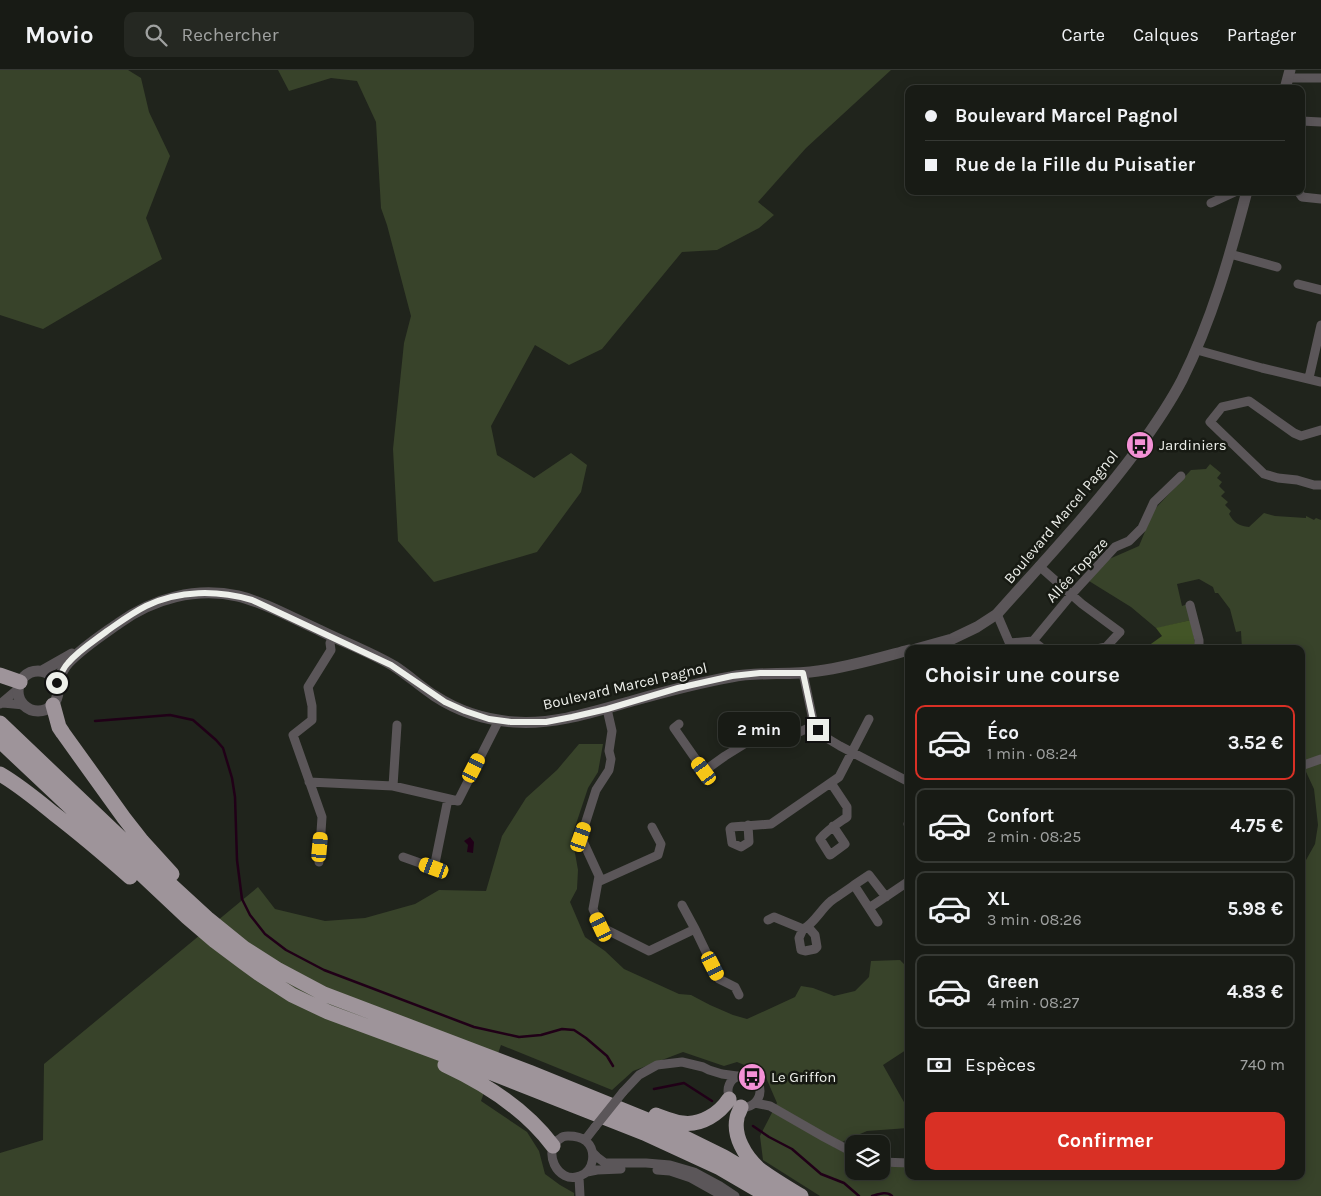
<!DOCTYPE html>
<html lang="fr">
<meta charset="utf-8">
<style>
body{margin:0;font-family:Karla,sans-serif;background:#252822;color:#f1f3f6;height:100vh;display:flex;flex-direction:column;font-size:19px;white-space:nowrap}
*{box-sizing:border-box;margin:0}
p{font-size:16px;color:#9fa1a0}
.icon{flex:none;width:28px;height:28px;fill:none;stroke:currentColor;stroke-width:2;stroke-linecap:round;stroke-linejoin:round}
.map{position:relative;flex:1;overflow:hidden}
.details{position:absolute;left:905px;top:575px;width:400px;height:535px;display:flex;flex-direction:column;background:#181b15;border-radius:10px;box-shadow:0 2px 12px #0003,0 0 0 1px #363934}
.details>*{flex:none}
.banner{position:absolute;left:905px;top:15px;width:400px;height:110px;border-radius:10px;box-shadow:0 2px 12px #0003,0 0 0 1px #363934;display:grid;align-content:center;height:110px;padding:0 20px;background:#181b15}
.tools{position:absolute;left:845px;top:1065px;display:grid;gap:10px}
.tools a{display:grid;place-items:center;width:45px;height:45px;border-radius:10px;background:#181b15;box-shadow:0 2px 12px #0003,0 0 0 1px #363934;font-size:25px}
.end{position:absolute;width:22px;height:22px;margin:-11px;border:6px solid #edefea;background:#111;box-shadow:0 0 0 2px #111}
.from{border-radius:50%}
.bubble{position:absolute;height:35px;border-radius:10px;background:#181b15;box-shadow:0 2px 12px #0003,0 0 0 1px #363934;font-size:16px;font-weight:700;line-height:35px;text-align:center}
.car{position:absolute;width:15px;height:30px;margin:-15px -8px;border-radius:6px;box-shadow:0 0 4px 1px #0007;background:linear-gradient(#f5c518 24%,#345 0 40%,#f5c518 0 76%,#345 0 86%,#f5c518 0)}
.banner b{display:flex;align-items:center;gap:18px;height:48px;font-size:19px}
.banner b+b{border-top:1px solid #363934}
.banner i{width:12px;height:12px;background:#f1f3f6}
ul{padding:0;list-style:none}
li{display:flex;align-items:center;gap:15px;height:75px;margin:0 10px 8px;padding:0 10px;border:2px solid #363934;border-radius:10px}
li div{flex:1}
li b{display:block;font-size:19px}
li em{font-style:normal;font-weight:700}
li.selected{border-color:#d93025}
li>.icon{width:45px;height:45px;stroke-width:1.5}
h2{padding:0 20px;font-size:22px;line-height:60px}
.pay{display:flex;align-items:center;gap:12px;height:55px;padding:0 20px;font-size:19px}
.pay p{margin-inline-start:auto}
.cta{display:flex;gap:10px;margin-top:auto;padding:10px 20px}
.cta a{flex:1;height:58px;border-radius:10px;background:#d93025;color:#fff;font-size:20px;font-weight:700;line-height:58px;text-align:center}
header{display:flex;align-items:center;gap:30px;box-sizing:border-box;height:70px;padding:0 25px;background:#181b15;border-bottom:1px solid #363934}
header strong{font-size:24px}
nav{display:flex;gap:28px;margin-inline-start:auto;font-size:18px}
.search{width:350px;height:45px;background:#252822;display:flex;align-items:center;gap:12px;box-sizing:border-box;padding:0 18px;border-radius:10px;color:#9fa1a0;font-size:19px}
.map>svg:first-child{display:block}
.green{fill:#38432a}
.forest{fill:#435527}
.water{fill:#200017}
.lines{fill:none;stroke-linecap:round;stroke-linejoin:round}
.stream{stroke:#200017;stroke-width:2.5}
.minor{stroke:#5b5659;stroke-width:9}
.tertiary{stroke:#5b5659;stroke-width:11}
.trunk{stroke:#9e949a;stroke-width:15}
.minor-bridge{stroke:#5b5659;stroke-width:9}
.route{stroke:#edefea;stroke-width:6}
.labels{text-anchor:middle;stroke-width:5;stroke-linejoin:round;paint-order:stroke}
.poi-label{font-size:15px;fill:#edefea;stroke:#171a13;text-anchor:start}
.street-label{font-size:15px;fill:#edefea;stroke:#171a13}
</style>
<header>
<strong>Movio</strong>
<div class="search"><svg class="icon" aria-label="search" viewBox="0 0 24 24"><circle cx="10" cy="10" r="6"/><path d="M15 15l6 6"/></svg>Rechercher</div>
<nav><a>Carte</a><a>Calques</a><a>Partager</a></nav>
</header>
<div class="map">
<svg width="1321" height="1126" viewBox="0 0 1321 1126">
<rect width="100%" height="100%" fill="#20241c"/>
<!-- green -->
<path class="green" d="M 0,0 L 128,0 L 141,8 L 149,42 L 170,86 L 146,148 L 162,189 L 43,259 L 0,245 Z
M 278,0 L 891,0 L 806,78 L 758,132 L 774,145 L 759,158 L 717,180 L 682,182 L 602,279 L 569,295 L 535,275 L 491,356 L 497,385 L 534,408 L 571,383 L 587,395 L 581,422 L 537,482 L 434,512 L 398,471 L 393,379 L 404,273 L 411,246 L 387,155 L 381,138 L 376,52 L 357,11 L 331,8 L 289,21 Z
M 1210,394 L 1221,403 L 1217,408 L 1222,412 L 1219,416 L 1225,422 L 1221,426 L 1228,432 L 1225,435 L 1231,441 L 1229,444 C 1234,453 1239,456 1249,457 L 1264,443 L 1275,446 L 1306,448 L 1306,446 L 1314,450 L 1316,448 L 1321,450 L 1321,1126 L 820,1126 L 763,1090 L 760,1066 L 777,1033 L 764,1003 L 737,992 L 724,996 L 683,982 L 633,1001 L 612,1020 L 501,975 L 481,1031 L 527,1062 L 539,1081 L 545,1104 L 560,1115 L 574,1123 L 574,1126 L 0,1126 L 0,1083 L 43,1070 L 44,994 L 258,817 L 275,839 L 325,851 L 365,848 L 415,834 L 439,820 L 486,821 L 502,766 L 526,728 L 557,700 L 579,674 L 603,674 L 598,702 L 588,718 L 572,766 L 578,800 L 577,819 L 570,832 L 585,867 L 605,881 L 624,899 L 679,924 L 691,925 L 710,935 L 733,945 L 747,949 L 795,927 L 801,916 L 813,918 L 834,926 L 855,921 L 869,907 L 871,891 L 900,890 L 909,899 L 909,978 L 883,995 L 909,1041 L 908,1058 L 867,1061 L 846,1070 L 834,1077 L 854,1088 L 854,1101 L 881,1101 L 881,1097 L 909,1096 L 909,1106 L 1301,1106 L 1301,799 L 1315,774 L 1318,755 L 1314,719 L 1301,691 L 1301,579 L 1242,579 L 1241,561 L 1236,562 L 1230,539 L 1218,523 L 1215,523 L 1213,517 L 1199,509 L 1177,514 L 1182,536 L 1188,534 L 1191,550 L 1159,558 L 1156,558 L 1131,537 L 1089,511 L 1107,490 L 1139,476 L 1154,440 L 1191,400 L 1206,399 Z"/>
<!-- forest -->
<path class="forest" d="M 1191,550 L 1196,579 L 1144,579 L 1162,566 L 1156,558 Z"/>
<!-- water -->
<path class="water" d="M 470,767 L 474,772 L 473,783 L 467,782 L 468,775 L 464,771 Z"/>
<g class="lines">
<!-- stream -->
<path class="stream" d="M 95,651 L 170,645 L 193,650 L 216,670 L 223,678 L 232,708 L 235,727 L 237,790 L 242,829 L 250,845 L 265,864 L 286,880 L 324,900 L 474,957 L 519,967 L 541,965 L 562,959 L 574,960 L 586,968 L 607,986 L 613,996
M 654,1019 L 684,1013 L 712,1031
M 753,1056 L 769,1067 L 792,1079 L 821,1104 L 844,1113 L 859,1126
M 872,1126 C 879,1124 887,1121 892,1126"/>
<!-- minor -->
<path class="minor" d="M 1288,8 L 1321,8
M 1301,51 L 1321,52
M 1298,121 L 1302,127 L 1321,129
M 1211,133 L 1237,121
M 1230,184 L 1277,197
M 1298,214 L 1321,220
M 1197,280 L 1262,298 L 1321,312
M 1309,308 L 1321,255
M 1321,360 L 1301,366 L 1294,363 L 1249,331 L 1222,337 L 1210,352 L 1264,404 L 1278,408 L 1297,410 L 1314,415 L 1321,415
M 1039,496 L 1082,534 L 1120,562 L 1106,577 L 1097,579
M 1190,535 L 1199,570 L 1199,579
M 997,544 L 1012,579
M 1033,571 L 1071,525 L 1115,477 L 1129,471 L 1142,458 L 1154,432 L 1181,406
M 1010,573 L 1033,571 L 1043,579
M 803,603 L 813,650 L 818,660 L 825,667 L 840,676 L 909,712
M 3,633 L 24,635
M 0,634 L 18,619
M 607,639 L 612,661 L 609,681 L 611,689 L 609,700 L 596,720 L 581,767 L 599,806 L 593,839 L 601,857 L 649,881 L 695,859 L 719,909 L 735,917 L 739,925
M 740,647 L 746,673 L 795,664 L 815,655
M 679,654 L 674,658 L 704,701 L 725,686 L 746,673
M 1301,696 L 1321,689
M 309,712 L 393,716 L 458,731 L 499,650
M 831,713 L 847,737 L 847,747 C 837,754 827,760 820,769 L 830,785 L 845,774 L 833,756
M 393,716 L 397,655
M 908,754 L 909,756
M 748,755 L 749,772 L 741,777 L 732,773 L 730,759 L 732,757 L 771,754 L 839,707 L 869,649
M 403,787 L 434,798 L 448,729
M 319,792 L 322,747 L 293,665 L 312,650 L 312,636 L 308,617 L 331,580 L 330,573 L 333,567
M 598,812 L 658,785 L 661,774 L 652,757
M 886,827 L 869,805 L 854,815 L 869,838 L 909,811
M 682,835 L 695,859
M 869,838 L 878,852
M 768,850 L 774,847 L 803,859 C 813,855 821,839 831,831 C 838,826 846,821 854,815
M 803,859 L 799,868 L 801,880 L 805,881 L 815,879 L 817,877 L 815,865 L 808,857
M728 1021a16 16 0 1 1 32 0a16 16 0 1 1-32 0Z
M 623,1022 L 639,1005 L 657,995 L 682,992 L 703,997 L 709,1000 L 722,1004 L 737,1006
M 755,1033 L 770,1036 L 824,1067 L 854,1083
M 568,1066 C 575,1066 581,1067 586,1071 C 597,1081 594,1101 580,1106 C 557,1115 541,1079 561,1068 C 563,1066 566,1066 568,1066 Z
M 585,1070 L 595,1057
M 593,1083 L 597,1087 L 605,1093 L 646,1093 L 670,1095 L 694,1102 L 720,1116 L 735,1126
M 881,1092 L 909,1093
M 657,1100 L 670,1101 L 691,1108 L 723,1126
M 587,1102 L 597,1100 L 621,1099
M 579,1107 L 580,1126"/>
<!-- tertiary -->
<path class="tertiary" d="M 1285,19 L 1290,0
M 916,579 L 952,569 L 977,557 L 997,544 C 1045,490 1094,438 1137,380 C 1153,358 1169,335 1182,310 C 1212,250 1230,186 1247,121
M18 621a20 20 0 1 1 40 0a20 20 0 1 1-40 0Z
M 42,601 L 72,584
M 57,613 C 60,606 63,598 68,593 C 83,577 102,565 119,553 C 154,528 196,517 238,526 C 264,532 294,549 319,560 C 343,572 370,582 394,596 C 408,605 421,617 435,626 C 458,641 486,650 514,652 C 554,655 593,642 632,631 C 664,622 697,613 731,607 C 760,601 789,606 818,601 C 849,597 879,588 909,580"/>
<!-- trunk -->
<path class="trunk" d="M 0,605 L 20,612
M 53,635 L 59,657 L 63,663 L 124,748 L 142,771 L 172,804
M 0,653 L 147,793 L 207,848 L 244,878 L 277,899 L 324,924 L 529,1002 L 657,1054 L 724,1087 L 790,1126
M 0,671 L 187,847 L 215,871 L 243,892 L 261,905 L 292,925 L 328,942 L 474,996 L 644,1063 L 720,1098 L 768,1126
M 0,704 C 19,715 36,729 53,743 C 79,763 105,785 130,807
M 445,995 C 486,1014 526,1040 553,1076
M 741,1037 C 740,1041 737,1045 737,1048 C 733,1066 745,1086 758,1098 C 769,1107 788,1118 801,1126
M 656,1045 C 664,1048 674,1052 682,1053 C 701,1056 720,1043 729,1029"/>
<!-- minor-bridge -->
<path class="minor-bridge" d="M 595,1057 L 623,1022"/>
</g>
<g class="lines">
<!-- route -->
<path class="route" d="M 57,613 C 60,606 63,598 68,593 C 79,580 94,571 107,561 C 120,552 132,543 146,536 C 179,520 217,520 252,530 L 391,595 L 445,632 L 465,641 L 489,649 L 511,652 L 546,652 L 572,647 L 607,639 L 678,618 L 732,606 L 760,603 L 803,603 L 813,650 L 818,660"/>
</g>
<!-- icons -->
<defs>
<symbol id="bus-disc" viewBox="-11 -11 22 22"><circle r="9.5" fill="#f391d5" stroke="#171a13"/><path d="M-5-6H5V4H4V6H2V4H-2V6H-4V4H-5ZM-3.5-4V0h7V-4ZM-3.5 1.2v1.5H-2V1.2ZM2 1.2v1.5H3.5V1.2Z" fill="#111"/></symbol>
</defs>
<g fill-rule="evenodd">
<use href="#bus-disc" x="1124" y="359" width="32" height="32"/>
<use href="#bus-disc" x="736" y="991" width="32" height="32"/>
</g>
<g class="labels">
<!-- poi labels -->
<g class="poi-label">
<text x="1159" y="380">Jardiniers</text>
<text x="771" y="1012">Le Griffon</text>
</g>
<!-- street labels -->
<g class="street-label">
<text transform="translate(1061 447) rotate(-50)" y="5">Boulevard Marcel Pagnol</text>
<text transform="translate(1077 500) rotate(-47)" y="5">Allée Topaze</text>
<text transform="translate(625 616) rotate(-13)" y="5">Boulevard Marcel Pagnol</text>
</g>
</g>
</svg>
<div class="tools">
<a><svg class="icon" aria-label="layers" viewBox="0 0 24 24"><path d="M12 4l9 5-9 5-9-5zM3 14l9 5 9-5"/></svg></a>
</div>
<i class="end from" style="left:57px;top:613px"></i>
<i class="end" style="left:818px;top:660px"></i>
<div class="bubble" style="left:718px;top:642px;width:82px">2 min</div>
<i class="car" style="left:474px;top:698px;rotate:27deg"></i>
<i class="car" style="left:704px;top:701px;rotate:324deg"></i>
<i class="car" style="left:581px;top:767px;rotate:19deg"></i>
<i class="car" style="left:320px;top:777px;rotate:5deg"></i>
<i class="car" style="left:434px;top:798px;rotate:290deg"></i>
<i class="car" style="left:601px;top:857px;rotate:335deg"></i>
<i class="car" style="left:713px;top:896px;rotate:153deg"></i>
<div class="banner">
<b><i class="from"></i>Boulevard Marcel Pagnol</b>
<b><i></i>Rue de la Fille du Puisatier</b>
</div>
<section class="details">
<h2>Choisir une course</h2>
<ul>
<li class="selected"><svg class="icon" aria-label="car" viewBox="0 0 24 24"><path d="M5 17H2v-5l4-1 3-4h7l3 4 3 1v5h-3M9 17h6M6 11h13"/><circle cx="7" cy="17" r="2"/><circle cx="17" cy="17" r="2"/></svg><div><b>Éco</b><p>1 min · 08:24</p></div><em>3.52 €</em></li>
<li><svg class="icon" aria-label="car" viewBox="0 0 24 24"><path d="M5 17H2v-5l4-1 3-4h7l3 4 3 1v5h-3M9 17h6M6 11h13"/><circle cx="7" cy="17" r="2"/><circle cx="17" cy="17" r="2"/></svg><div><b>Confort</b><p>2 min · 08:25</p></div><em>4.75 €</em></li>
<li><svg class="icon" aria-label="car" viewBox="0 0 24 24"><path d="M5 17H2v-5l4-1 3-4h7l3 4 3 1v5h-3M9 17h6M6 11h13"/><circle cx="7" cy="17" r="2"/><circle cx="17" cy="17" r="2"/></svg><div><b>XL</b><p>3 min · 08:26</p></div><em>5.98 €</em></li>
<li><svg class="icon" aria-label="car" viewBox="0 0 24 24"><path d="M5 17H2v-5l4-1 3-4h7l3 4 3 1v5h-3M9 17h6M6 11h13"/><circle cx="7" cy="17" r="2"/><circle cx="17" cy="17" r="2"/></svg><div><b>Green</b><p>4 min · 08:27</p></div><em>4.83 €</em></li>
</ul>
<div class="pay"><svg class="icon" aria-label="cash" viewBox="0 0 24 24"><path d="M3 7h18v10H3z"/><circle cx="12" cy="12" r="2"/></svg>Espèces<p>740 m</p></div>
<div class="cta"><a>Confirmer</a></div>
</section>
</div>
